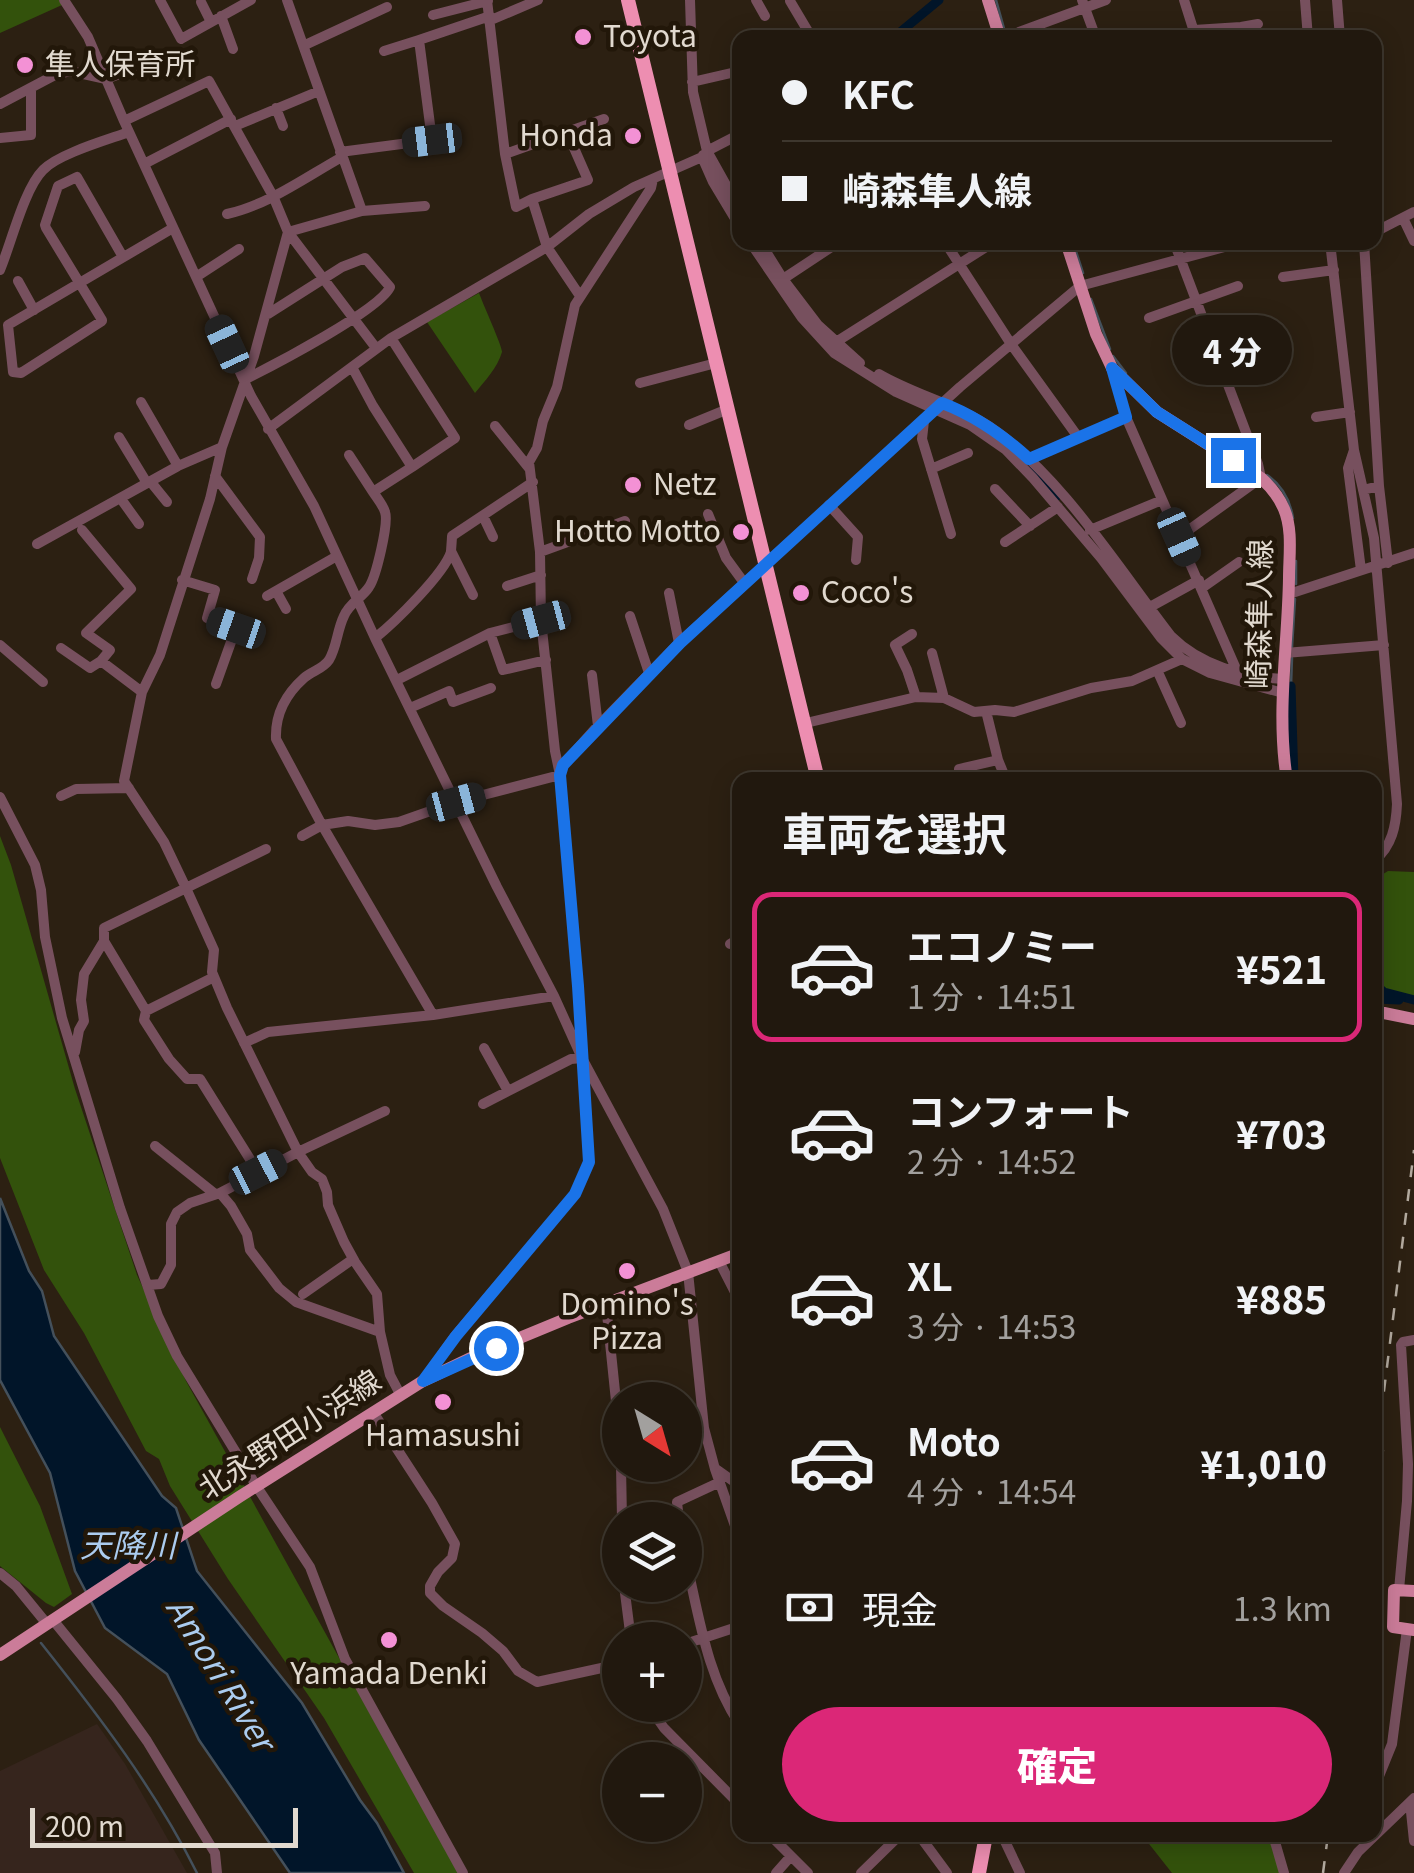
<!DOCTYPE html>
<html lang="ja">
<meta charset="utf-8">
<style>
body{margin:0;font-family:Georgia,"Noto Sans JP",serif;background:#292117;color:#f1f3f6;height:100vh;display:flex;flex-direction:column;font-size:38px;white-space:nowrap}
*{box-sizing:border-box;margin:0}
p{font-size:32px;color:#a2a09e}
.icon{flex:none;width:55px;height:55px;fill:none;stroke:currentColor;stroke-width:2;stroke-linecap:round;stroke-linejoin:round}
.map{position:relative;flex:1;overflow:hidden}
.sheet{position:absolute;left:732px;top:772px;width:650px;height:1070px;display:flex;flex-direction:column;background:#21180e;border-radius:20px;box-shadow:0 5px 25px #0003,0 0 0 2px #3e372e}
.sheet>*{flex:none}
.banner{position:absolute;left:732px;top:30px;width:650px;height:220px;border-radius:20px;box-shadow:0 5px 25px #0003,0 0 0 2px #3e372e;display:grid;align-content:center;height:220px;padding:0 50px;background:#21180e}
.needle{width:65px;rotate:143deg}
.tools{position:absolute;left:602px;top:1382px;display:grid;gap:20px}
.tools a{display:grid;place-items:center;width:100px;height:100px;border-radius:50%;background:#21180e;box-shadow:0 5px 25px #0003,0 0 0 2px #3e372e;font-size:50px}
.scale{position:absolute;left:30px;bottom:25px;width:268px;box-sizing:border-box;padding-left:10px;border:5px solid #e1d9cf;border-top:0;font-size:28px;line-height:35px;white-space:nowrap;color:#e1d9cf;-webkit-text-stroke:8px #221709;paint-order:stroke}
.end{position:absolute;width:45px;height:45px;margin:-22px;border:12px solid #1a73e8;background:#fff;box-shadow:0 0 0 5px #fff}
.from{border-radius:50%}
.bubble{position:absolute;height:70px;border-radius:35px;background:#21180e;box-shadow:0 5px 25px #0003,0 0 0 2px #3e372e;font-size:32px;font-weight:800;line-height:70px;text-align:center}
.car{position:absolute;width:30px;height:60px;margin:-30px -15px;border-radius:12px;box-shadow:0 0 8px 2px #0007;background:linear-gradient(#222 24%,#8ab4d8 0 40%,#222 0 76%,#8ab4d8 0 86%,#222 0)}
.banner b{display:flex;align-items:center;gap:35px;height:95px;font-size:38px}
.banner b+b{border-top:2px solid #3e372e}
.banner i{width:25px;height:25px;background:#f1f3f6}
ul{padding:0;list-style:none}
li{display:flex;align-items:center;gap:30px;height:150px;margin:0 20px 15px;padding:0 30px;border:5px solid transparent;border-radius:20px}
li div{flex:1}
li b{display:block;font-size:38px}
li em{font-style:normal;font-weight:800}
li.current{border-color:#db2777}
li>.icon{width:90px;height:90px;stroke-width:1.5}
h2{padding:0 50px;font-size:45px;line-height:120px}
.pay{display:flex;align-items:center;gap:25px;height:110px;padding:0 50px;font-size:38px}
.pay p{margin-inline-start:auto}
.action{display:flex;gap:20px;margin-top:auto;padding:20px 50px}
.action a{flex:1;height:115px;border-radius:60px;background:#db2777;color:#fff;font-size:40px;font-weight:800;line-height:115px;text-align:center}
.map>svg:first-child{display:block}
.industrial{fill:#36251d}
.green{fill:#33520c}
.water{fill:#011529;stroke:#44505b;stroke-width:2.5}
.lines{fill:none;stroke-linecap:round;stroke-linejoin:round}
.stream{stroke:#44505b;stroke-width:2.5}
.canal{stroke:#011529;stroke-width:9}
.minor{stroke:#77505e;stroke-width:10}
.major{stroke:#cb7c99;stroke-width:12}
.highway{stroke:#ed8eb1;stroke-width:14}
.rail{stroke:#b3aa9f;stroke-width:2.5;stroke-dasharray:12 12;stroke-linecap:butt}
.route{stroke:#1a73e8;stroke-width:12}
.poi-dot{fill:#f391d5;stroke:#221709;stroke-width:4}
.labels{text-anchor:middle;stroke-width:9;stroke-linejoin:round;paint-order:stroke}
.poi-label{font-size:30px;fill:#e1d9cf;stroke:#221709;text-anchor:start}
.street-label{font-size:30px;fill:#e1d9cf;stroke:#221709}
.water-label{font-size:32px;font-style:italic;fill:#abccef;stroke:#221709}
</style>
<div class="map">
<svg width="1414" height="1873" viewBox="0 0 1414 1873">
<rect width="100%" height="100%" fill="#2c2012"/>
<!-- industrial -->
<path class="industrial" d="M 97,1724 L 125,1764 L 187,1873 L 0,1873 L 0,1771 Z"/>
<!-- green -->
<path class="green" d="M 0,0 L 59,0 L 62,5 L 0,33 Z
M 479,293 C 483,304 503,348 502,352 C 498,367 484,382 475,393 L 427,322 Z
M 0,836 L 11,865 L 75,1089 L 137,1275 L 186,1381 L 458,1873 L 414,1873 L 324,1718 L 228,1579 L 170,1486 L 159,1459 L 146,1451 L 84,1333 L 44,1270 L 0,1158 Z
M 1388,871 L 1414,872 L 1414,1002 L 1375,1000 L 1375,879 Z
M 0,1427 L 40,1506 L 72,1594 L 54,1607 L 46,1603 L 0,1566 Z
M 1142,1835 L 1271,1835 L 1280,1873 L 1172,1873 Z"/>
<!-- water -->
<path class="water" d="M 0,1198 L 29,1271 L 42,1291 L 54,1336 L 162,1496 L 176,1508 L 197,1571 L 302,1703 L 360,1800 L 377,1823 L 404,1873 L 290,1873 L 199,1740 L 167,1674 L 105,1628 L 75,1571 L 50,1473 L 0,1380 Z"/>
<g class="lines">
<!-- stream -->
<path class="stream" d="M 996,0 L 1005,32
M 1073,242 L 1083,273
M 1091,299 L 1110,349
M 1113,356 L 1126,373
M 1227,449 L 1254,466
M 1267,475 C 1283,486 1290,500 1293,518
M 1296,561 L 1296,584
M 1292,647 L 1295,599
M 1291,686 L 1292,658
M 41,1643 C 99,1716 155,1789 197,1873"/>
<!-- canal -->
<path class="canal" d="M 893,38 L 939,0
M 1020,457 L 1056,497
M 1291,686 L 1294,780
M 1375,984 L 1384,992 L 1414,1000
M 1377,999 L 1399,1000"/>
<!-- minor -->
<path class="minor" d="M 64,0 L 88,37 L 124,121 L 251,396 L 314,506 L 375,638 L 497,887 L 554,996 L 582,1058 L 663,1209 L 688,1272 L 704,1428 L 715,1469 L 740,1540
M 160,0 L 181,39 L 251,0
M 287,0 L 362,211
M 487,0 L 505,154 L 516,207 L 532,199 L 547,247 L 580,296
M 690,0 L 693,92 L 707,151 L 740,210
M 756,0 L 765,16
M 1082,0 L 1096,38
M 1184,0 L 1196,38
M 1305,0 L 1308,38
M 1337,0 L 1340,38
M 790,1 L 812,38
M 201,2 L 211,22
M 433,15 L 488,1
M 221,16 L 233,49
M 491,20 L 538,0
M 1194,30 L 1241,27 L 1258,24
M 1003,38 L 1106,0
M 305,45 L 387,7
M 384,51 L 419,40
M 692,82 L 740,71
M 0,104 L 53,76 L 70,71 L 106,79 L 138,67
M 276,108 L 283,126
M 124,121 L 209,81 L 273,196 L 288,232 L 376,348
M 235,126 L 319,91
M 567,132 L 604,119
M 0,138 L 31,135 L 31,88
M 707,151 L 740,134
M 340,152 L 432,140 L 419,40 L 490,16
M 505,154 L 567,132 L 588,180 L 532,199
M 703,155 L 702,157 L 713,182 L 740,227
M 144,164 L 231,119
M 227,214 C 268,205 306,177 342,157
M 1403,218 L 1414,241
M 288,232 L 362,211 L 425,206
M 1375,232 L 1414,212
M 750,242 L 802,318 L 834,353 L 896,392 L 970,425 L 1006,450 L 1033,478 L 1101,558 L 1161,638 L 1182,659 L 1210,673 L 1283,693
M 760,242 L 783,279 L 818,325 L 860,363
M 945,242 L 1011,344 L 1078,437
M 1174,242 L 1258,464 L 1261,478 L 1179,537
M 1330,242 L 1354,450 L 1374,538 L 1397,804 C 1396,826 1392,846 1375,860
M 123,257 L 77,177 L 58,186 L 45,225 L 46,228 L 102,320 L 102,321 L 21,373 L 13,372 L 8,325 C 63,293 118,260 173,228
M 0,270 C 11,244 24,189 43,170 C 58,154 107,140 129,132
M 196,277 L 239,249
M 1283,277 L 1334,270
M 783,279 L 839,242
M 18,281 L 34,310
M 1149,318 L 1238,286
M 836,342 L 994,242
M 352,367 L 373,406 L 412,467 L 455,438 L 391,338
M 1112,369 L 1126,417 L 1237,671
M 1222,369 L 1263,352
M 879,374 C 915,395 956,404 990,427 C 1060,474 1119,569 1171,636 C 1200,665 1243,677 1283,679
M 244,380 C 272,366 380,310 390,287 L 365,258 L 342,267 L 268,314
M 640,383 L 716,363
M 141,402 L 178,466
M 1316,417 L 1350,412
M 924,421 L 922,439 L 951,534
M 689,425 L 728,409
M 495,426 L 529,468
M 268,429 L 391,338 L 547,247 L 589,214 L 634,187 L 702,157
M 119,437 L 147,483
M 1354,450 L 1348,468 L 1361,570
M 349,455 L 373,492
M 1029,459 L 1126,417
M 412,467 L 373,492 C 377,498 383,505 385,512 C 389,523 376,577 369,587 C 362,598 349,603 344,616 C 337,630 337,647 329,660 C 323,669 312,671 304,678 C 286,694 275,715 276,739 L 322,825 L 433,1015
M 931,469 L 968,453
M 215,476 L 260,537 L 259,558 L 252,579
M 150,481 L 167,502
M 1379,486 L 1388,563
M 995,489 L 1030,526
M 1363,490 L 1379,486 L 1364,242
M 121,499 L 139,524
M 829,505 L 858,537 L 856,560
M 708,514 L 726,558 L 745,584
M 483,516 L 493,537
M 82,530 L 131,589 L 86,633 L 110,650 L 101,661 L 142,692
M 1090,530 L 1162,500
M 1005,542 L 1058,507
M 37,544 L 178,466 L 222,447
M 451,551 L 473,595
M 540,552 L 625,521
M 182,580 L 215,590 L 207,618 L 236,628 L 216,684
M 507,586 L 541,575
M 1202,588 L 1239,562
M 276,591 L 286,609
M 669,593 L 679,643
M 1289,594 L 1414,553
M 267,596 L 337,556
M 1150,607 L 1199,580
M 630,616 L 649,673
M 490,633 L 503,670 L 546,660
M 912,634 L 895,645 L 907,670 L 916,697
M 375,638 C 394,623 444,574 451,552 C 451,550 452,539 452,536 L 533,482
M 0,645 L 43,682
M 61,648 L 90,668 L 101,661
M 932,653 L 944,698
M 1285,653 L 1384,645
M 1157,670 L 1181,723
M 592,675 L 598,726
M 397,680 L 490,633 L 541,620
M 410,708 L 449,691 L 453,702 L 491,688
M 806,723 L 916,697 L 944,698 L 974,712 L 995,710 L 1014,712 L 1091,688 L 1132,681 L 1182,659
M 998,760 L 1005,777
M 560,774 L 563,765 L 594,730 L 679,643 L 960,387 L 1080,286 L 1243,242
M 962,780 L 959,769 L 998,760 L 986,711
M 1259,780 L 1276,776 L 1286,777
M 61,796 L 76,789 L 129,788
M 0,797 L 35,865 L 41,890 L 45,937 L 62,1018 L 120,1208 L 158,1316 L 177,1356 L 257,1487 L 310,1567 L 345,1659 L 463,1873
M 302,836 L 322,825 L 348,821 L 375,825 L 399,822 L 456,802 L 560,775
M 730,944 L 740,938
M 214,977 L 146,1011 L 104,941 L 104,928 L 266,849
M 146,1011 L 144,1020 L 169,1059 L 187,1079 L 200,1079 L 258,1172
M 244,1043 L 268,1032 L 433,1015 L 554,996
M 484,1048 L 508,1091
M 75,1052 L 79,1030 L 84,1021 L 81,1000 L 84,974 L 104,941
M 483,1104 L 571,1059 L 582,1058
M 155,1146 L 215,1194
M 220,1193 L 231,1206 L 247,1234 L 250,1250 L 279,1288 L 296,1302 L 380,1332 L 390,1375 L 400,1394
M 719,1261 L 740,1302
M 148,1285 L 161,1284 L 171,1265 L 171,1224 L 177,1212 L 190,1203 L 220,1193 L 298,1152 L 227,1008 L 212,972 L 214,950 L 186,888 L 164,842 L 124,781 L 142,692 L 160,655 L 210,499 L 222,447 L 254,356 L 288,232
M 303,1294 L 353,1259
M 606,1304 L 620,1440
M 380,1332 L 377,1294 L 355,1262 L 344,1242 L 328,1205 L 327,1192 L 322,1179 L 312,1172 L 298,1152 L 385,1111
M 423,1381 L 455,1336 L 575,1194 L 589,1162 L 578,986 L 560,775 L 555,751 L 541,620 L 540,552 L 529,462 L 537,448 L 543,421 L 557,387 L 575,305 L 651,188 L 653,179
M 373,1412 L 432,1503 L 455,1544 L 452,1558 L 438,1572 L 430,1586 L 430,1593 L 443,1606 L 482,1633 L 503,1651 L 518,1671 L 537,1682 L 620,1664
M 621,1465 L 622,1520
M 716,1469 L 740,1486
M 679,1520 L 677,1502 L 720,1482
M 685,1556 C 699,1615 706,1674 740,1725
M 0,1573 L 16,1586 L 47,1624
M 624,1585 L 631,1640
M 1399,1590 L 1407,1501 L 1408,1464 L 1401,1345 L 1403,1342 L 1414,1340
M 53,1620 L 117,1699 L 147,1741 L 215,1853 L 217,1873
M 685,1644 L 740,1626
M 648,1705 L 664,1728 L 740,1805
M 1375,1786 L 1392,1744 L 1407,1629
M 1410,1802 L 1414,1841
M 770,1835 L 808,1873
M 919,1835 L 947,1873
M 1002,1835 L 1020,1873
M 1273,1835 L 1284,1873
M 776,1873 L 791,1856
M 861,1873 L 900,1835
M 1344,1873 L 1358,1852 L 1414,1798"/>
<!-- major -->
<path class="major" d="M 988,0 L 1000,38
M 1066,242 L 1096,334 L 1112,368 L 1157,412 L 1261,478 C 1270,486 1279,497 1284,509 C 1293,530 1289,556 1289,578 C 1288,645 1276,713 1287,780
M 1375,1013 L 1384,1013 L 1414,1019
M 1414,1591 L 1394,1590 L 1393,1627 L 1414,1630
M 0,1655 L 239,1497 L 423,1381 L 471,1358 L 568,1318 L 740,1253"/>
<!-- highway -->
<path class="highway" d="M 628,0 L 818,780
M 979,1873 L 986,1835"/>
<!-- rail -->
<path class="rail" d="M 1375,1463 L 1414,1150
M 1375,1505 L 1383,1450
M 1323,1873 L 1328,1835"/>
</g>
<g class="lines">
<!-- route -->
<path class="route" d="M 496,1348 L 423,1381 L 456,1336 L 575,1194 L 589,1162 L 578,986 L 560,775 L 563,765 L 680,643 L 942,403 C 976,416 1003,435 1029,459 L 1126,417 L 1112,368 L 1157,412 L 1233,460"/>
</g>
<!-- markers -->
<g class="poi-dot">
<circle cx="583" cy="37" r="10"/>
<circle cx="25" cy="65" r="10"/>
<circle cx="633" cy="136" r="10"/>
<circle cx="633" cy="485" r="10"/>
<circle cx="741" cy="532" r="10"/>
<circle cx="801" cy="593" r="10"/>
<circle cx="627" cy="1271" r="10"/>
<circle cx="443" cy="1402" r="10"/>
<circle cx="389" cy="1640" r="10"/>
</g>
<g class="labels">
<!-- poi labels -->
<g class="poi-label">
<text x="603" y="47">Toyota</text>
<text x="45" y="75">隼人保育所</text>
<text x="613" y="146" text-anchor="end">Honda</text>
<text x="653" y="495">Netz</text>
<text x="721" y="542" text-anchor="end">Hotto Motto</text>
<text x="821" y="603">Coco's</text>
<text x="627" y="1315" text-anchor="middle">Domino's<tspan x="627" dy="34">Pizza</tspan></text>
<text x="443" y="1446" text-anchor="middle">Hamasushi</text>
<text x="389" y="1684" text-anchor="middle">Yamada Denki</text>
</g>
<!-- street labels -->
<g class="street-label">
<text transform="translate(1260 614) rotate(-89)" y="10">崎森隼人線</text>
<text transform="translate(290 1435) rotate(-33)" y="10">北永野田小浜線</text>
</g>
<!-- water labels -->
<g class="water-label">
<text x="128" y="1557">天降川</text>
<text transform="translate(220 1674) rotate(58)" y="11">Amori River</text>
</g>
</g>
</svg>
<div class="tools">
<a><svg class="needle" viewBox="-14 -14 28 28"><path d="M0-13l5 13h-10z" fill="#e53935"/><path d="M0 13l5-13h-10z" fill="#a2a09e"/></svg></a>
<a><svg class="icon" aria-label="layers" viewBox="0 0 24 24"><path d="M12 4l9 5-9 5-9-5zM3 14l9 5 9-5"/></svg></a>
<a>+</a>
<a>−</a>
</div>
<div class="scale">200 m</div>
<i class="end from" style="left:496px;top:1348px"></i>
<i class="end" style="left:1233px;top:460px"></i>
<div class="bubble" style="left:1172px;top:315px;width:120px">4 分</div>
<i class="car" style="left:432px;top:140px;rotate:263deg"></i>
<i class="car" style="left:227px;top:344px;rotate:335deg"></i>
<i class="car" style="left:1179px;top:537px;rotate:156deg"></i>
<i class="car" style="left:541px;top:620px;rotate:255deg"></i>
<i class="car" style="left:236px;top:628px;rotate:289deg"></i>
<i class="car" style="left:456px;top:802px;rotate:75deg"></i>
<i class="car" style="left:258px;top:1172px;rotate:63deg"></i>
<div class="banner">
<b><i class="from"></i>KFC</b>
<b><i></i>崎森隼人線</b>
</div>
<section class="sheet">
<h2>車両を選択</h2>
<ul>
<li class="current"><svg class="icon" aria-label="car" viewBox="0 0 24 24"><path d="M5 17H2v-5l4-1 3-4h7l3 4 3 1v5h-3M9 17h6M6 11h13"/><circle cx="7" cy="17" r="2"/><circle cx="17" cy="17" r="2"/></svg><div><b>エコノミー</b><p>1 分 · 14:51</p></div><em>¥521</em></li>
<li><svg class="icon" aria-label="car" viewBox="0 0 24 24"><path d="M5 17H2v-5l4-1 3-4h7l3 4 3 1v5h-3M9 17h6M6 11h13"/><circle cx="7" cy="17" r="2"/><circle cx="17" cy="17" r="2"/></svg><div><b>コンフォート</b><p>2 分 · 14:52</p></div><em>¥703</em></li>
<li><svg class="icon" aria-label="car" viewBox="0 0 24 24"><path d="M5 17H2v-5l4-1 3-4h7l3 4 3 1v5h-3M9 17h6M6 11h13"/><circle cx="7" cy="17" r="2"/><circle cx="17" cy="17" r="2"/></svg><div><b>XL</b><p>3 分 · 14:53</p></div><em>¥885</em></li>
<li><svg class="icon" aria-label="car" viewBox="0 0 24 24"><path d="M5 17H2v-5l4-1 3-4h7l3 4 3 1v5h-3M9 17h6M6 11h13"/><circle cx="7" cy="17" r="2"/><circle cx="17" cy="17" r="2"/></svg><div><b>Moto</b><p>4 分 · 14:54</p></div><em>¥1,010</em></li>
</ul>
<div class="pay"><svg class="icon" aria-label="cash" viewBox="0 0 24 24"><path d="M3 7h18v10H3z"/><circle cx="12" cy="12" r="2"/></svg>現金<p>1.3 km</p></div>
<div class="action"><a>確定</a></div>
</section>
</div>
